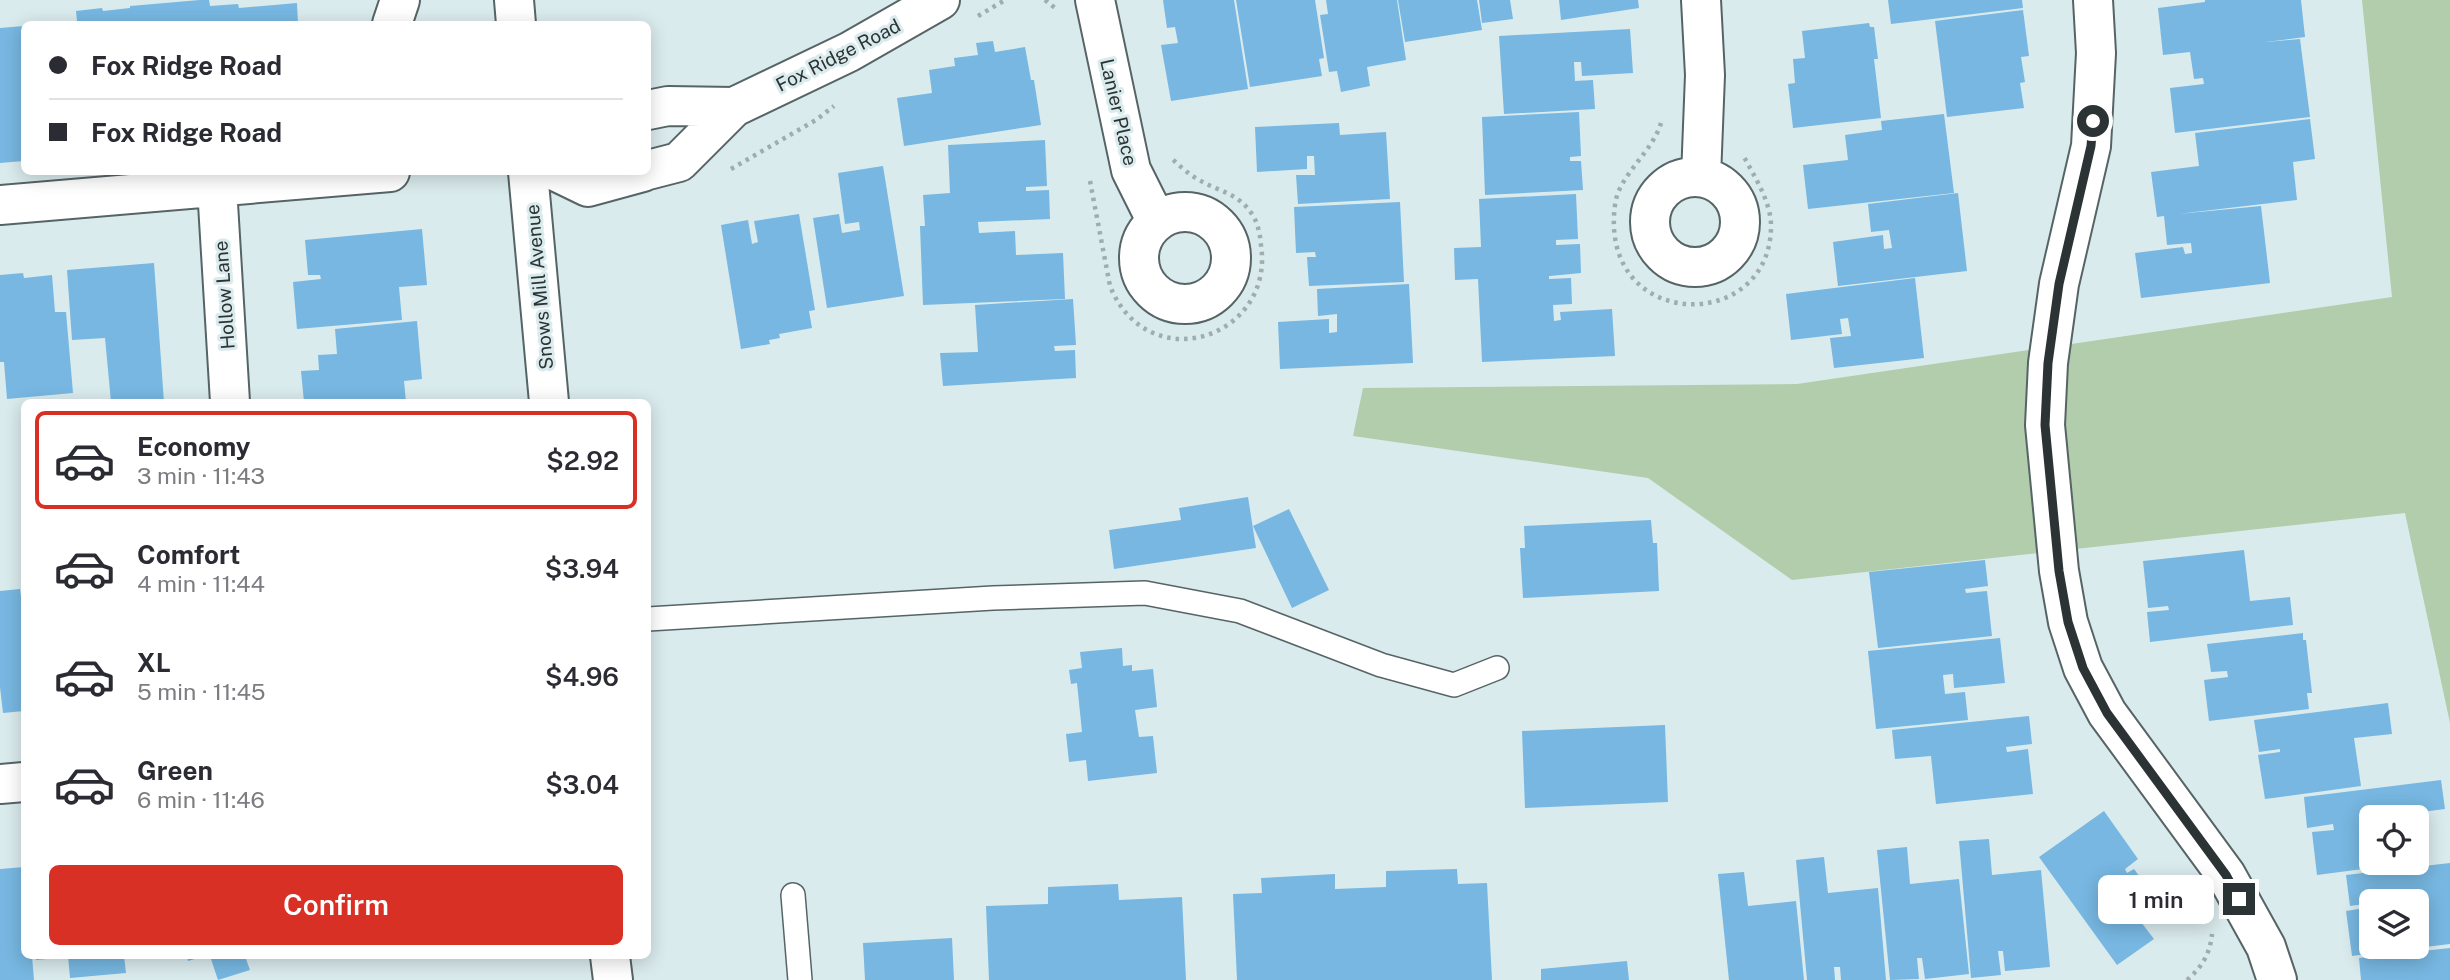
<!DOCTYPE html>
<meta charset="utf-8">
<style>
body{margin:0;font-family:"Public Sans",sans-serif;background:#f7f7f7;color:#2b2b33;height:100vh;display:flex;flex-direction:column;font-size:26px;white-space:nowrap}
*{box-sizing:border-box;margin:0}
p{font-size:23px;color:#7c7c81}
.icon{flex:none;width:38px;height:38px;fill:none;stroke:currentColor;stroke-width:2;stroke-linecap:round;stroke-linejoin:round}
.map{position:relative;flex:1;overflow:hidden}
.drawer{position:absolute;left:21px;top:399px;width:630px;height:560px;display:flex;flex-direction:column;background:#fff;border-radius:10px;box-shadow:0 4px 18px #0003}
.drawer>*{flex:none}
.banner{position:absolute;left:21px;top:21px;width:630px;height:154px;border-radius:10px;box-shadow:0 4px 18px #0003;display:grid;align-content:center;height:154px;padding:0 28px;background:#fff}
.tools{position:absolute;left:2359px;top:805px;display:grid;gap:14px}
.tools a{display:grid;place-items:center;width:70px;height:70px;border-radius:10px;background:#fff;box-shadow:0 4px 18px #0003;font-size:35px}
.end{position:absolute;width:32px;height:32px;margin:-16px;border:9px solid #2c3334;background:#fff;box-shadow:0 0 0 4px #fff}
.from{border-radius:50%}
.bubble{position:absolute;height:49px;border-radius:10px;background:#fff;box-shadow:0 4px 18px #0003;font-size:23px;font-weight:600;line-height:49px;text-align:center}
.banner b{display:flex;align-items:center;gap:24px;height:66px;font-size:26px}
.banner b+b{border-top:2px solid #e1e1e2}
.banner i{width:18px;height:18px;background:#2b2b33}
ul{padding:12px 0 0;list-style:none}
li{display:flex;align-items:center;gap:21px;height:98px;margin:0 14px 10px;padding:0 14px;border:4px solid transparent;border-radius:10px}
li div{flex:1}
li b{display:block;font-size:26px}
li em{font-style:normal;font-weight:600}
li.current{border-color:#d93025}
li>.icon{width:63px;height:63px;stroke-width:1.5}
.action{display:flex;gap:14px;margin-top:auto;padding:14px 28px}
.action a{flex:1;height:80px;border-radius:10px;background:#d93025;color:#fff;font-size:28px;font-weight:600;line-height:80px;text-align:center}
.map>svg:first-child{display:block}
.green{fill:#b1cdab}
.building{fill:#77b7e1}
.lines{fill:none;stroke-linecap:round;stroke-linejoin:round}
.lane-casing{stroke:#566466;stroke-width:26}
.street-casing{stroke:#566466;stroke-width:42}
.secondary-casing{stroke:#566466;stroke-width:42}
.path{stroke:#9fadae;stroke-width:4.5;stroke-dasharray:3.5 5;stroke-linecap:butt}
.lane{stroke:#fff;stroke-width:23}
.street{stroke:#fff;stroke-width:38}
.secondary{stroke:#fff;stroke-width:38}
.route{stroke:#2c3334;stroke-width:9}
.labels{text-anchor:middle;stroke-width:6;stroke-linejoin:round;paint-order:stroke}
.street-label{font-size:19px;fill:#2c3334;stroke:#daebed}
</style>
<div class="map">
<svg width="2450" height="980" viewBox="0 0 2450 980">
<rect width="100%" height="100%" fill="#daebed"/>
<!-- green -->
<path class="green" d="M 2362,0 L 2450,0 L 2450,723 L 2405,513 L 1792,580 L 1648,478 L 1353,436 L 1363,388 L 1797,384 L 2392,297 Z"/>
<!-- building -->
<path class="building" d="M 200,0 L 209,0 L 210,6 L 238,4 L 239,8 L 297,3 L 298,24 L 60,24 L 60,23 L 77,21 L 76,11 L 102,8 L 103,11 L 130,8 L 130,6 Z
M 1163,0 L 1234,0 L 1248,89 L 1171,101 L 1161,45 L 1178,43 L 1175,27 L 1167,28 Z
M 1236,0 L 1315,0 L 1324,58 L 1319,59 L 1322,76 L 1250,87 Z
M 1326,0 L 1397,0 L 1406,60 L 1367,67 L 1370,86 L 1341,92 L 1337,71 L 1329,72 L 1320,15 L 1328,14 Z
M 1398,0 L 1477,0 L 1482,30 L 1405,42 Z
M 1479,0 L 1510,0 L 1513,19 L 1482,23 Z
M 1559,0 L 1638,0 L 1639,8 L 1561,20 Z
M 1888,0 L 2022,0 L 2023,8 L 1891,24 Z
M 2205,0 L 2301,0 L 2305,37 L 2266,42 L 2300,39 L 2310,117 L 2175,133 L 2170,88 L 2204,84 L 2203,78 L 2194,79 L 2190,52 L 2163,55 L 2158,8 L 2205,2 Z
M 2023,10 L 2029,56 L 2021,57 L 2025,82 L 2020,83 L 2024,108 L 1947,117 L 1935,21 Z
M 1869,23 L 1870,27 L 1874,27 L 1878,59 L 1874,59 L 1881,118 L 1793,128 L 1788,84 L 1795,83 L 1793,59 L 1805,58 L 1802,31 Z
M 24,26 L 24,161 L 0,163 L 0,28 Z
M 1630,29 L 1633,73 L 1582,76 L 1581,62 L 1574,62 L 1575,81 L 1593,80 L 1595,109 L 1504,114 L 1499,36 Z
M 993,41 L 995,52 L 1025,47 L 1031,80 L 1034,80 L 1041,125 L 904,146 L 897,98 L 932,93 L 929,70 L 955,66 L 954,58 L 978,55 L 976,43 Z
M 1579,112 L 1581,156 L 1570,157 L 1570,161 L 1581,161 L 1583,190 L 1485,195 L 1482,117 Z
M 1944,114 L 1954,193 L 1808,209 L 1803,165 L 1848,160 L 1845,135 L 1882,130 L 1881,121 Z
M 2310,119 L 2315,159 L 2293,162 L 2297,200 L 2178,214 L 2261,206 L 2270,283 L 2141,298 L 2135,253 L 2183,247 L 2185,254 L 2192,253 L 2191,243 L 2167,245 L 2164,216 L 2157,217 L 2151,172 L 2199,166 L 2195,133 Z
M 1339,123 L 1340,135 L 1386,132 L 1390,199 L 1298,204 L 1296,175 L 1315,175 L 1314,156 L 1307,156 L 1307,169 L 1257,172 L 1255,127 Z
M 1045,140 L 1047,186 L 1026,187 L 1026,191 L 1049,190 L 1050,219 L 978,222 L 979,233 L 1015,231 L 1016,255 L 1063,253 L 1065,299 L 923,305 L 920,226 L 925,226 L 923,195 L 950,193 L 948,145 Z
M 883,166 L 904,296 L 827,308 L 813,218 L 839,214 L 842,233 L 860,230 L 859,222 L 845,224 L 838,173 Z
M 1958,193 L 1967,271 L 1838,286 L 1833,242 L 1883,235 L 1884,249 L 1892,248 L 1889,230 L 1871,232 L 1868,204 Z
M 1576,194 L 1578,239 L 1556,240 L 1556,245 L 1580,244 L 1581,273 L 1540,277 L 1549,276 L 1549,279 L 1571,278 L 1572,304 L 1553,305 L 1554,321 L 1561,320 L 1560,312 L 1612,309 L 1615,356 L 1482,362 L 1478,279 L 1455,280 L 1454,248 L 1481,247 L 1479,199 Z
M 1400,202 L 1404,282 L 1309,286 L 1307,257 L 1316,257 L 1315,252 L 1296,253 L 1294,207 Z
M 799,214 L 815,310 L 809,311 L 812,328 L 779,334 L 780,338 L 769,340 L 770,344 L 741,349 L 721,225 L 748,220 L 752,244 L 758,242 L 754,221 Z
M 422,229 L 427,285 L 399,287 L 402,320 L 297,329 L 293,282 L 321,279 L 320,275 L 308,275 L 305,240 Z
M 154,263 L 164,402 L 111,402 L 105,338 L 72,340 L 67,270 Z
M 23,273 L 24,278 L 52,275 L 55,312 L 66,312 L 73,393 L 7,399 L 4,362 L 0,362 L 0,275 Z
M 1915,278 L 1924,358 L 1834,368 L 1830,338 L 1851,336 L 1848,318 L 1840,319 L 1842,334 L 1791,340 L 1786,294 Z
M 1409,284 L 1413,363 L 1280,369 L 1278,322 L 1329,319 L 1329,333 L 1337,332 L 1337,314 L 1318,316 L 1317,289 Z
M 1073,299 L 1076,345 L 1054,346 L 1055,351 L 1075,350 L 1076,378 L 943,386 L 940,353 L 978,352 L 975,305 Z
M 417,321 L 422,379 L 404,381 L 406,402 L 304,402 L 301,371 L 319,370 L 318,355 L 337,354 L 335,329 Z
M 1248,497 L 1256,548 L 1114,569 L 1109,530 L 1181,520 L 1179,508 Z
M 1289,509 L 1329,590 L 1292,608 L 1253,526 Z
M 1651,520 L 1653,543 L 1657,543 L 1659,591 L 1523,598 L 1520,548 L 1525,548 L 1524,526 Z
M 2244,550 L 2250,601 L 2290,597 L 2293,625 L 2150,642 L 2147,612 L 2169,610 L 2168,606 L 2148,608 L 2143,561 Z
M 1985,560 L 1988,586 L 1965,589 L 1966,593 L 1987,591 L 1992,636 L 1878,648 L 1869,572 Z
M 20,589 L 24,622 L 24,711 L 3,713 L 0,687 L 0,591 Z
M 2303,633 L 2303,640 L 2306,640 L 2312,693 L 2307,693 L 2309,709 L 2209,721 L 2204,680 L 2228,677 L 2227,671 L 2211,672 L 2207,644 Z
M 2000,638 L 2005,683 L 1954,688 L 1953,674 L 1943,675 L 1945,694 L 1965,692 L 1968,720 L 1876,729 L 1868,651 Z
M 1122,648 L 1123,666 L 1132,665 L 1132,671 L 1153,669 L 1157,707 L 1135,710 L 1139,737 L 1153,736 L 1157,773 L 1088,781 L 1086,760 L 1069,762 L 1066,734 L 1082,732 L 1077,683 L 1071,684 L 1069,670 L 1082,668 L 1080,652 Z
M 2388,703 L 2392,734 L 2354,738 L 2361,786 L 2265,799 L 2258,755 L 2280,752 L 2280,749 L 2259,752 L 2254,720 Z
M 2029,716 L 2032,744 L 2006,747 L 2007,752 L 2028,749 L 2033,794 L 1936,804 L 1931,756 L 1895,759 L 1892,730 Z
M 1665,725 L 1668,802 L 1525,808 L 1522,731 Z
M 2441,780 L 2445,809 L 2406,814 L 2406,817 L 2371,817 L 2371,863 L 2401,864 L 2317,875 L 2312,832 L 2334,830 L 2333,824 L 2307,828 L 2304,797 Z
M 2104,811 L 2138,859 L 2125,869 L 2127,873 L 2134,869 L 2162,907 L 2141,922 L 2154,939 L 2117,965 L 2039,857 Z
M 1989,839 L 1992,875 L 2041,870 L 2050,967 L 2005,971 L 2003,951 L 1998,951 L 2001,975 L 1971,978 L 1959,841 Z
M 1907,847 L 1910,884 L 1959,879 L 1969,974 L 1925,979 L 1922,958 L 1917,958 L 1919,979 L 1890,980 L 1877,850 Z
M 1824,857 L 1828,893 L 1878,888 L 1886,980 L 1841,980 L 1840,967 L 1834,967 L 1835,980 L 1807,980 L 1796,860 Z
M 2450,863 L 2450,944 L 2417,948 L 2417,901 L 2371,901 L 2371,903 L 2350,906 L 2346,875 Z
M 24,867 L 24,956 L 32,956 L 34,980 L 0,980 L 0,869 Z
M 1457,869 L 1458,884 L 1487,883 L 1492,980 L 1237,980 L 1233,894 L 1262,893 L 1261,878 L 1335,874 L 1335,889 L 1386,887 L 1386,871 Z
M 1744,872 L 1748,906 L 1796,901 L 1804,980 L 1729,980 L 1718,874 Z
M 1118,884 L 1119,900 L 1182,897 L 1186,980 L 989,980 L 986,906 L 1048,904 L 1048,887 Z
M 2371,907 L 2371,947 L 2411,948 L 2352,956 L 2346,911 Z
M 952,938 L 954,980 L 865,980 L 863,943 Z
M 2450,948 L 2450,980 L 2361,980 L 2359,958 Z
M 36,956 L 67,956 L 68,957 L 36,960 Z
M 68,956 L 124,956 L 126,973 L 70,978 Z
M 187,956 L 205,956 L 188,961 Z
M 210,956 L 256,956 L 246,959 L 250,970 L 218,980 Z
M 1627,961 L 1629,980 L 1541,980 L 1541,969 Z"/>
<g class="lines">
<defs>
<path id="lane" d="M 648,619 L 993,598 L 1145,593 L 1240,611 L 1381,665 L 1454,685 L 1497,668
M 793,895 L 800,980"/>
<path id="street" d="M 1095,0 L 1131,170 L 1156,220
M 2093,0 L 2096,53 L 2091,146 L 2059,284 L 2048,363 L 2045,425 L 2059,571 L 2068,622 L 2083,668 L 2107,713 L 2226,875 L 2266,947 L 2277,980
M 392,24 L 400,0
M 648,110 L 668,106 L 734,107
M 648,170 L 679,162 L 734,107 L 849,52 L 940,0
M 557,172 L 588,187 L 643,172
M 1701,177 L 1705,75 L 1701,0
M1650 222a45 45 0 1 1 90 0a45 45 0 1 1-90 0Z
M 217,187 L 230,402
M 0,205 L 390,172
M1139 258a46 46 0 1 1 92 0a46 46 0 1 1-92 0Z
M 0,784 L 24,782"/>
<path id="secondary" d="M 514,0 L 516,24
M 528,172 L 549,402
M 610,956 L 613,980"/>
</defs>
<!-- lane casing -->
<use href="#lane" class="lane-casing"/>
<!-- street casing -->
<use href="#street" class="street-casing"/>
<!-- secondary casing -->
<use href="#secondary" class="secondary-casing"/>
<!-- path -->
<path class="path" d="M 1045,0 L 1055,8
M 978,16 L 1005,0
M 1661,123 C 1652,153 1618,176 1615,205 C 1598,333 1773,335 1771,224 C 1770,200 1754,176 1743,155
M 731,169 L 816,120 L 834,106
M 1090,181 L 1110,286 C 1148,380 1275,338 1261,245 C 1260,234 1258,223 1252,214 C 1238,193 1220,192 1199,180 C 1188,174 1179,165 1170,157
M 2187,980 C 2202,967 2210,954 2212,934"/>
<!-- lane -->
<use href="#lane" class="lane"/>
<!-- street -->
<use href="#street" class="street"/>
<!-- secondary -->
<use href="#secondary" class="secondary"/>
</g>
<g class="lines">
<!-- route -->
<path class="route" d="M 2093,121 L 2091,146 L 2059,284 L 2048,363 L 2045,425 L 2059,571 L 2068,622 L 2083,668 L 2107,713 L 2226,875 L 2239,899"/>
</g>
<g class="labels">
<!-- street labels -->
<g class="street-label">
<text transform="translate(838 55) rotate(-27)" y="7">Fox Ridge Road</text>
<text transform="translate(1119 112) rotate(77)" y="7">Lanier Place</text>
<text transform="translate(539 287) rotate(-95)" y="7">Snows Mill Avenue</text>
<text transform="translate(224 295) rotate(-94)" y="7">Hollow Lane</text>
</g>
</g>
</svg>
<div class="tools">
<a><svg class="icon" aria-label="locate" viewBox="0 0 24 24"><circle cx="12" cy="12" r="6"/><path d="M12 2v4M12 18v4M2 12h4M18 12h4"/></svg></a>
<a><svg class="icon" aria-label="layers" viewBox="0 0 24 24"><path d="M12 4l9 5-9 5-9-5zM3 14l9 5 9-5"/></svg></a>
</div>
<i class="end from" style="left:2093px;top:121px"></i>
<i class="end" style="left:2239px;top:899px"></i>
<div class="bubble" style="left:2098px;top:875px;width:116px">1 min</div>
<div class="banner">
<b><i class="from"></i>Fox Ridge Road</b>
<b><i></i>Fox Ridge Road</b>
</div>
<section class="drawer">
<ul>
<li class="current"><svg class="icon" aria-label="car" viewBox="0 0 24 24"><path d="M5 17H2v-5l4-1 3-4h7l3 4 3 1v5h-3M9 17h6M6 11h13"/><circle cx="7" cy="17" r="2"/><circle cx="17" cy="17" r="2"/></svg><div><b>Economy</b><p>3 min · 11:43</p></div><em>$2.92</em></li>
<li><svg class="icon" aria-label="car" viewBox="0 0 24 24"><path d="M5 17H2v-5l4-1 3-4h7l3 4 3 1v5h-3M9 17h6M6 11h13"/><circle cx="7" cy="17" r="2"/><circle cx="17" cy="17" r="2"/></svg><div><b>Comfort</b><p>4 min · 11:44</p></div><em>$3.94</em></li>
<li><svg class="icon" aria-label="car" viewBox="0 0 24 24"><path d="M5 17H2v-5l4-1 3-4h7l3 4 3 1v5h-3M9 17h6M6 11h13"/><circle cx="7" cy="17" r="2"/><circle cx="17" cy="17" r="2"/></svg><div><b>XL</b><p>5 min · 11:45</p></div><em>$4.96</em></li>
<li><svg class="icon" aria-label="car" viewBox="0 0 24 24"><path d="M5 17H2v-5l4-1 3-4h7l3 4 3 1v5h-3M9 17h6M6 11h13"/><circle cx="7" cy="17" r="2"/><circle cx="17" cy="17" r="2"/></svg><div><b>Green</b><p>6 min · 11:46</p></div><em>$3.04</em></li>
</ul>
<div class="action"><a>Confirm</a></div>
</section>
</div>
